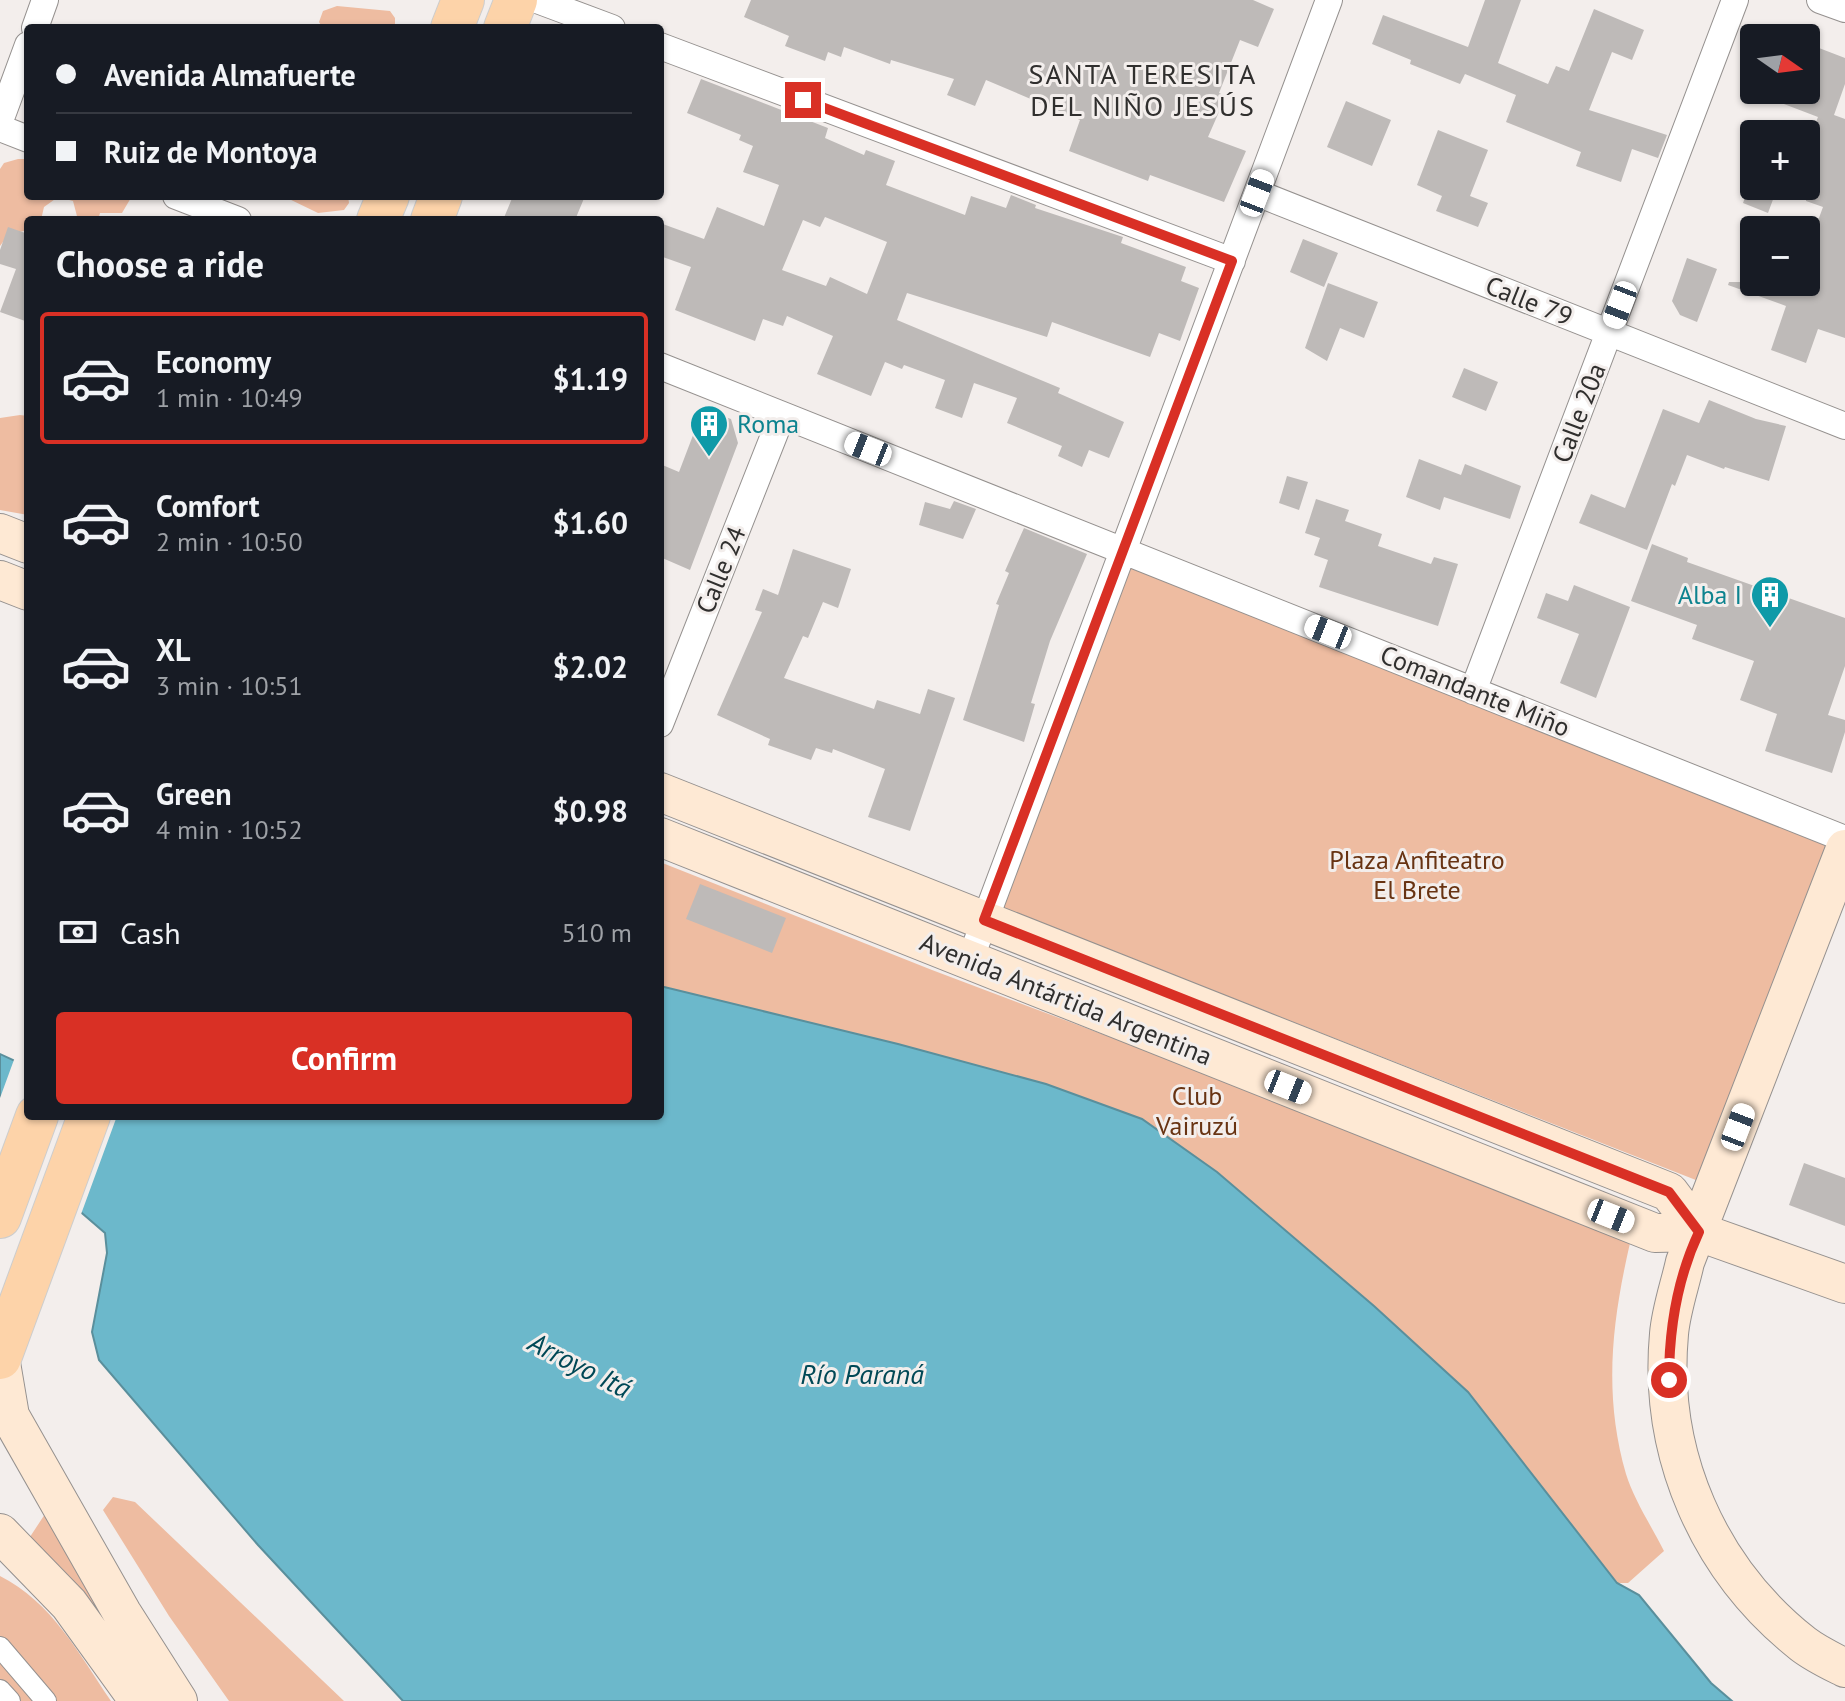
<!DOCTYPE html>
<meta charset="utf-8">
<style>
body{margin:0;font-family:"PT Sans",sans-serif;background:#20242c;color:#f1f3f6;height:100vh;display:flex;flex-direction:column;font-size:30px;white-space:nowrap}
*{box-sizing:border-box;margin:0}
p{font-size:26px;color:#9ea1a6}
.icon{flex:none;width:44px;height:44px;fill:none;stroke:currentColor;stroke-width:2;stroke-linecap:round;stroke-linejoin:round}
.map{position:relative;flex:1;overflow:hidden}
.details{position:absolute;left:24px;top:216px;width:640px;height:904px;display:flex;flex-direction:column;background:#171b24;border-radius:8px;box-shadow:0 2px 6px #0004}
.details>*{flex:none}
.hud{position:absolute;left:24px;top:24px;width:640px;height:176px;border-radius:8px;box-shadow:0 2px 6px #0004;display:grid;align-content:center;height:176px;padding:0 32px;background:#171b24}
.needle{width:52px;rotate:104deg}
.fabs{position:absolute;left:1740px;top:24px;display:grid;gap:16px}
.fabs a{display:grid;place-items:center;width:80px;height:80px;border-radius:8px;background:#171b24;box-shadow:0 2px 6px #0004;font-size:40px}
.end{position:absolute;width:36px;height:36px;margin:-18px;border:10px solid #d93025;background:#fff;box-shadow:0 0 0 4px #fff}
.from{border-radius:50%}
.car{position:absolute;width:24px;height:48px;margin:-24px -12px;border-radius:10px;box-shadow:0 0 6px 2px #0007;background:linear-gradient(#fff 24%,#345 0 40%,#fff 0 76%,#345 0 86%,#fff 0)}
.hud b{display:flex;align-items:center;gap:28px;height:76px;font-size:30px}
.hud b+b{border-top:2px solid #363941}
.hud i{width:20px;height:20px;background:#f1f3f6}
ul{padding:0;list-style:none}
li{display:flex;align-items:center;gap:24px;height:132px;margin:0 16px 12px;padding:0 16px;border:4px solid transparent;border-radius:8px}
li div{flex:1}
li b{display:block;font-size:30px}
li em{font-style:normal;font-weight:700}
li.active{border-color:#d93025}
li>.icon{width:72px;height:72px;stroke-width:1.5}
h2{padding:0 32px;font-size:36px;line-height:96px}
.pay{display:flex;align-items:center;gap:20px;height:88px;padding:0 32px;font-size:30px}
.pay p{margin-inline-start:auto}
.primary-button{display:flex;gap:16px;margin-top:auto;padding:16px 32px}
.primary-button a{flex:1;height:92px;border-radius:8px;background:#d93025;color:#fff;font-size:32px;font-weight:700;line-height:92px;text-align:center}
.map>svg:first-child{display:block}
.green{fill:#eebca1}
.water{fill:#6cb8cb;stroke:#5a8f9c;stroke-width:2}
.pier{fill:#f3eeec}
.building{fill:#bebab8;fill-rule:evenodd}
.lines{fill:none;stroke-linecap:round;stroke-linejoin:round}
.pedestrian-casing{stroke:#95918f;stroke-width:22}
.minor-casing{stroke:#95918f;stroke-width:28}
.secondary-casing{stroke:#95918f;stroke-width:40}
.primary-casing{stroke:#cdcdcd;stroke-width:44}
.pedestrian{stroke:#fff;stroke-width:20}
.minor{stroke:#fff;stroke-width:26}
.secondary{stroke:#fee9d4;stroke-width:38}
.primary{stroke:#fdd3a9;stroke-width:42}
.route{stroke:#d93025;stroke-width:10}
.labels{text-anchor:middle;stroke-width:6;stroke-linejoin:round;paint-order:stroke}
.street-label{font-size:26px;fill:#302f2e;stroke:#f3eeec}
.culture-label{font-size:26px;fill:#0d838f;stroke:#f3eeec;text-anchor:start}
.park-label{font-size:26px;fill:#683312;stroke:#f3eeec}
.neighbourhood-label{font-size:28px;letter-spacing:2px;fill:#302f2e;stroke:#f3eeec}
.water-label{font-size:28px;font-style:italic;fill:#004856;stroke:#f3eeec}
</style>
<div class="map">
<svg width="1845" height="1701" viewBox="0 0 1845 1701">
<rect width="100%" height="100%" fill="#f3eeec"/>
<!-- green -->
<path class="green" d="M 337,6 L 390,11 L 395,18 L 395,28 L 323,28 L 319,22 L 323,11 Z
M 18,159 L 28,159 L 28,196 L 132,196 L 122,213 L 100,213 L 98,220 L 78,220 L 73,201 L 58,197 L 44,207 L 41,220 L 28,220 L 28,230 L 8,235 L 0,246 L 0,169 L 4,163 Z
M 261,196 L 348,196 L 349,203 L 344,210 L 318,213 L 285,197 L 274,199 Z
M 20,415 L 28,416 L 28,515 L 0,510 L 0,418 Z
M 1128,565 L 1839,844 L 1706,1184 L 995,905 Z
M 660,862 L 932,970 L 1248,1089 L 1630,1243 C 1612,1322 1603,1394 1626,1474 C 1634,1500 1652,1527 1664,1551 L 1628,1583 L 1617,1583 L 1468,1392 L 1374,1306 L 1217,1172 L 1142,1119 L 1046,1084 L 898,1044 L 660,986 Z
M 113,1497 L 135,1502 L 344,1701 L 229,1701 L 169,1616 L 103,1510 Z
M 45,1514 L 165,1701 L 26,1543 Z
M 0,1576 C 52,1602 79,1654 111,1701 L 0,1701 Z"/>
<!-- water -->
<path class="water" d="M 660,986 L 898,1044 L 1046,1084 L 1142,1119 L 1217,1172 L 1374,1306 L 1468,1392 L 1617,1583 L 1639,1595 L 1711,1683 L 1732,1701 L 403,1701 L 258,1545 L 99,1360 L 92,1332 L 107,1253 L 105,1233 L 76,1208 L 0,1184 L 0,1054 L 28,1067 L 28,1116 L 660,1116 Z"/>
<!-- pier -->
<path class="pier" d="M 15,1057 L 28,1062 L 28,1116 L 117,1116 L 80,1217 L 74,1212 L 0,1188 L 0,1098 Z"/>
<!-- building -->
<path class="building" d="M 751,0 L 1253,0 L 1274,9 L 1258,47 L 1240,40 L 1219,93 L 1226,96 L 1208,137 L 1246,151 L 1224,202 L 1150,175 L 1148,181 L 1069,151 L 1080,120 L 986,80 L 975,106 L 947,95 L 954,79 L 891,60 L 890,64 L 844,47 L 841,57 L 828,52 L 825,61 L 785,46 L 789,36 L 744,17 Z
M 1485,0 L 1521,0 L 1498,63 L 1548,84 L 1556,66 L 1569,71 L 1594,9 L 1644,30 L 1632,60 L 1612,52 L 1589,110 L 1667,135 L 1658,158 L 1632,149 L 1621,182 L 1576,166 L 1581,152 L 1506,122 L 1516,95 L 1465,74 L 1460,84 L 1410,64 L 1411,60 L 1372,44 L 1383,15 L 1468,47 Z
M 1806,43 L 1845,58 L 1845,84 L 1834,115 L 1845,119 L 1845,338 L 1818,329 L 1806,363 L 1771,350 L 1786,306 L 1728,285 L 1729,282 L 1806,282 L 1806,253 L 1823,207 L 1806,201 L 1806,147 L 1818,117 L 1752,92 L 1806,90 Z
M 701,79 L 828,128 L 825,138 L 864,155 L 866,150 L 895,161 L 886,185 L 965,215 L 971,196 L 1006,208 L 1011,195 L 1036,205 L 1035,208 L 1123,237 L 1121,243 L 1186,267 L 1181,281 L 1199,288 L 1180,341 L 1159,333 L 1150,357 L 1052,322 L 1047,337 L 907,293 L 897,320 L 1060,388 L 1058,393 L 1124,422 L 1109,458 L 1089,450 L 1082,467 L 1058,456 L 1062,446 L 1007,423 L 1017,398 L 974,383 L 962,418 L 935,408 L 945,380 L 904,365 L 902,369 L 885,362 L 871,396 L 817,374 L 833,336 L 787,316 L 783,326 L 763,319 L 755,341 L 675,310 L 691,267 L 660,256 L 660,223 L 704,239 L 717,207 L 764,226 L 779,185 L 743,172 L 753,146 L 739,140 L 741,135 L 687,113 ZM 825,217 L 887,242 L 867,294 L 830,277 L 826,286 L 782,270 L 803,220 L 820,227 Z
M 1346,101 L 1391,120 L 1372,166 L 1327,147 Z
M 1438,130 L 1488,150 L 1470,196 L 1488,203 L 1478,227 L 1436,211 L 1442,196 L 1417,185 Z
M 1749,186 L 1778,186 L 1768,213 L 1743,203 Z
M 513,196 L 585,196 L 575,220 L 503,220 Z
M 8,227 L 28,234 L 28,322 L 0,312 L 16,269 L 0,264 L 0,250 Z
M 1303,239 L 1338,253 L 1324,287 L 1290,272 Z
M 1687,258 L 1717,269 L 1697,322 L 1680,315 L 1672,301 Z
M 1328,283 L 1378,302 L 1364,338 L 1340,328 L 1327,361 L 1305,348 Z
M 1464,368 L 1498,382 L 1486,411 L 1452,397 Z
M 1709,400 L 1756,419 L 1786,426 L 1769,481 L 1725,467 L 1724,469 L 1687,455 L 1675,486 L 1672,484 L 1647,550 L 1579,523 L 1591,494 L 1625,508 L 1663,409 L 1699,423 Z
M 703,409 L 731,419 L 738,443 L 690,570 L 660,557 L 660,464 L 679,472 Z
M 1419,459 L 1461,475 L 1465,464 L 1521,486 L 1510,519 L 1444,497 L 1440,510 L 1406,497 Z
M 1287,476 L 1308,482 L 1299,510 L 1279,503 Z
M 1316,499 L 1349,510 L 1345,521 L 1382,534 L 1378,546 L 1431,564 L 1434,557 L 1458,564 L 1438,626 L 1319,587 L 1328,560 L 1314,555 L 1320,538 L 1305,533 Z
M 954,501 L 976,509 L 963,539 L 919,525 L 925,502 L 950,509 Z
M 1024,528 L 1087,554 L 1050,641 L 1031,703 L 1035,704 L 1024,742 L 963,720 L 999,605 L 996,604 L 1009,573 L 1005,571 Z
M 1652,544 L 1688,558 L 1687,562 L 1845,618 L 1845,666 L 1828,715 L 1845,720 L 1845,732 L 1832,773 L 1765,751 L 1777,714 L 1740,700 L 1754,661 L 1692,639 L 1697,625 L 1631,601 Z
M 793,549 L 851,569 L 838,608 L 823,602 L 808,638 L 803,636 L 784,678 L 874,709 L 877,700 L 920,714 L 928,689 L 955,698 L 910,831 L 868,817 L 885,769 L 833,749 L 832,753 L 816,748 L 811,760 L 768,745 L 770,739 L 717,715 L 762,612 L 755,610 L 763,589 L 778,595 Z
M 1574,585 L 1630,607 L 1596,698 L 1560,683 L 1579,634 L 1537,618 L 1546,593 L 1568,601 Z
M 700,884 L 786,918 L 772,953 L 686,919 Z
M 1804,1163 L 1845,1178 L 1845,1226 L 1789,1205 Z"/>
<g class="lines">
<defs>
<path id="pedestrian" d="M 0,1647 L 46,1701
M 0,1690 L 10,1701"/>
<path id="minor" d="M 537,0 L 612,28
M 1820,0 L 1845,9
M 35,28 L 45,0
M 660,46 L 1232,261
M 0,121 L 28,45
M 0,128 L 28,139
M 1257,193 L 1845,426
M 176,196 L 238,220
M 660,366 L 1845,839
M 1473,691 L 1735,0
M 660,724 L 782,415
M 970,960 L 1329,0"/>
<path id="secondary" d="M 0,533 L 28,544
M 0,580 L 28,591
M 660,792 L 1669,1192 L 1699,1232
M 660,837 L 1655,1233 L 1699,1232 L 1845,1284
M 1845,849 L 1685,1262 C 1680,1285 1671,1310 1669,1334 C 1658,1454 1708,1569 1803,1644 C 1816,1654 1831,1661 1845,1668
M 0,1357 L 10,1416 L 122,1613 L 178,1701
M 0,1533 L 69,1604 L 139,1701"/>
<path id="primary" d="M 452,28 L 463,0
M 505,28 L 516,0
M 378,220 L 388,196
M 432,220 L 441,196
M 0,1217 L 37,1116
M 0,1358 L 89,1116"/>
</defs>
<!-- pedestrian casing -->
<use href="#pedestrian" class="pedestrian-casing"/>
<!-- minor casing -->
<use href="#minor" class="minor-casing"/>
<!-- secondary casing -->
<use href="#secondary" class="secondary-casing"/>
<!-- primary casing -->
<use href="#primary" class="primary-casing"/>
<!-- pedestrian -->
<use href="#pedestrian" class="pedestrian"/>
<!-- minor -->
<use href="#minor" class="minor"/>
<!-- secondary -->
<use href="#secondary" class="secondary"/>
<!-- primary -->
<use href="#primary" class="primary"/>
</g>
<g class="lines">
<!-- route -->
<path class="route" d="M 803,100 L 1232,261 L 984,920 L 1669,1192 L 1699,1232 C 1677,1279 1669,1328 1669,1380"/>
</g>
<!-- icons -->
<defs>
<symbol id="building-pin" viewBox="-11 -11 22 30"><path d="M0 17L-7.5 6A9.5 9.5 0 1 1 7.5 6Z" fill="#0f9aa8" stroke="#f3eeec"/><path d="M-4-6H4V6H1V3H-1V6H-4ZM-2.5-4.3h1.7v1.8h-1.7ZM.8-4.3h1.7v1.8H.8ZM-2.5-1h1.7V.8h-1.7ZM.8-1h1.7V.8H.8Z" fill="#fff"/></symbol>
</defs>
<g fill-rule="evenodd">
<use href="#building-pin" x="687" y="402" width="44" height="60"/>
<use href="#building-pin" x="1748" y="573" width="44" height="60"/>
</g>
<g class="labels">
<!-- street labels -->
<g class="street-label">
<text transform="translate(1529 301) rotate(22)" y="9">Calle 79</text>
<text transform="translate(1579 413) rotate(-69)" y="9">Calle 20a</text>
<text transform="translate(721 570) rotate(-68)" y="9">Calle 24</text>
<text transform="translate(1475 691) rotate(22)" y="9">Comandante Miño</text>
<text transform="translate(1066 999) rotate(22)" y="9">Avenida Antártida Argentina</text>
</g>
<!-- culture labels -->
<g class="culture-label">
<text x="737" y="433">Roma</text>
<text x="1742" y="604" text-anchor="end">Alba I</text>
</g>
<!-- park labels -->
<g class="park-label">
<text x="1417" y="869">Plaza Anfiteatro<tspan x="1417" dy="30">El Brete</tspan></text>
<text x="1197" y="1105">Club<tspan x="1197" dy="30">Vairuzú</tspan></text>
</g>
<!-- neighbourhood labels -->
<g class="neighbourhood-label">
<text x="1143" y="84">SANTA TERESITA<tspan x="1143" dy="32">DEL NIÑO JESÚS</tspan></text>
</g>
<!-- water labels -->
<g class="water-label">
<text transform="translate(580 1365) rotate(27)" y="10">Arroyo Itá</text>
<text x="862" y="1384">Río Paraná</text>
</g>
</g>
</svg>
<div class="fabs">
<a><svg class="needle" viewBox="-14 -14 28 28"><path d="M0-13l5 13h-10z" fill="#e53935"/><path d="M0 13l5-13h-10z" fill="#9ea1a6"/></svg></a>
<a>+</a>
<a>−</a>
</div>
<i class="end from" style="left:1669px;top:1380px"></i>
<i class="end" style="left:803px;top:100px"></i>
<i class="car" style="left:1257px;top:193px;rotate:21deg"></i>
<i class="car" style="left:1620px;top:305px;rotate:201deg"></i>
<i class="car" style="left:868px;top:449px;rotate:292deg"></i>
<i class="car" style="left:1328px;top:632px;rotate:292deg"></i>
<i class="car" style="left:1288px;top:1087px;rotate:112deg"></i>
<i class="car" style="left:1738px;top:1127px;rotate:21deg"></i>
<i class="car" style="left:1611px;top:1216px;rotate:112deg"></i>
<div class="hud">
<b><i class="from"></i>Avenida Almafuerte</b>
<b><i></i>Ruiz de Montoya</b>
</div>
<section class="details">
<h2>Choose a ride</h2>
<ul>
<li class="active"><svg class="icon" aria-label="car" viewBox="0 0 24 24"><path d="M5 17H2v-5l4-1 3-4h7l3 4 3 1v5h-3M9 17h6M6 11h13"/><circle cx="7" cy="17" r="2"/><circle cx="17" cy="17" r="2"/></svg><div><b>Economy</b><p>1 min · 10:49</p></div><em>$1.19</em></li>
<li><svg class="icon" aria-label="car" viewBox="0 0 24 24"><path d="M5 17H2v-5l4-1 3-4h7l3 4 3 1v5h-3M9 17h6M6 11h13"/><circle cx="7" cy="17" r="2"/><circle cx="17" cy="17" r="2"/></svg><div><b>Comfort</b><p>2 min · 10:50</p></div><em>$1.60</em></li>
<li><svg class="icon" aria-label="car" viewBox="0 0 24 24"><path d="M5 17H2v-5l4-1 3-4h7l3 4 3 1v5h-3M9 17h6M6 11h13"/><circle cx="7" cy="17" r="2"/><circle cx="17" cy="17" r="2"/></svg><div><b>XL</b><p>3 min · 10:51</p></div><em>$2.02</em></li>
<li><svg class="icon" aria-label="car" viewBox="0 0 24 24"><path d="M5 17H2v-5l4-1 3-4h7l3 4 3 1v5h-3M9 17h6M6 11h13"/><circle cx="7" cy="17" r="2"/><circle cx="17" cy="17" r="2"/></svg><div><b>Green</b><p>4 min · 10:52</p></div><em>$0.98</em></li>
</ul>
<div class="pay"><svg class="icon" aria-label="cash" viewBox="0 0 24 24"><path d="M3 7h18v10H3z"/><circle cx="12" cy="12" r="2"/></svg>Cash<p>510 m</p></div>
<div class="primary-button"><a>Confirm</a></div>
</section>
</div>
